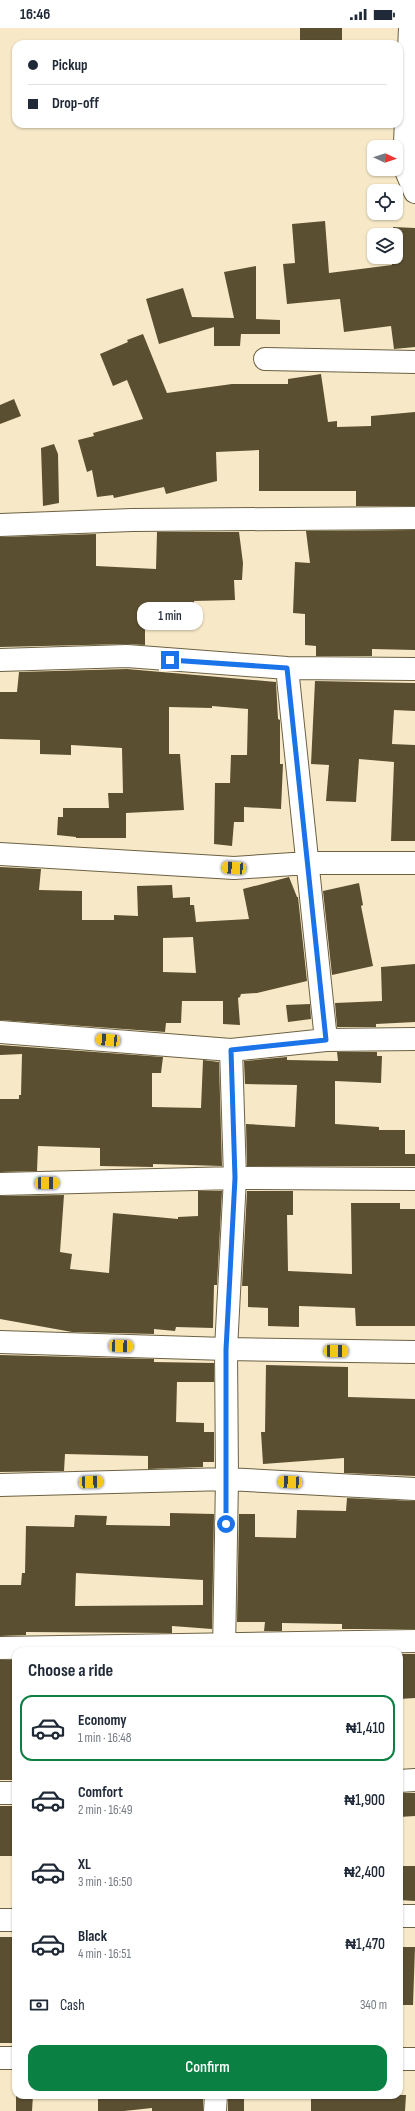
<!DOCTYPE html>
<meta charset="utf-8">
<style>
body{margin:0;font-family:"Sofia Sans Condensed",sans-serif;background:#f2f2f3;color:#1f2937;height:100vh;display:flex;flex-direction:column;font-size:15px;white-space:nowrap}
*{box-sizing:border-box;margin:0}
p{font-size:13px;color:#747a83}
.icon{flex:none;width:22px;height:22px;fill:none;stroke:currentColor;stroke-width:2;stroke-linecap:round;stroke-linejoin:round}
.map{position:relative;flex:1;overflow:hidden}
.sheet{position:absolute;left:12px;top:1619px;width:391px;height:452px;display:flex;flex-direction:column;background:#fff;border-radius:12px;box-shadow:0 1px 3px #0004}
.sheet>*{flex:none}
.banner{position:absolute;left:12px;top:12px;width:391px;height:88px;border-radius:12px;box-shadow:0 1px 3px #0004;display:grid;align-content:center;height:88px;padding:0 16px;background:#fff}
.needle{width:26px;rotate:93deg}
.controls{position:absolute;left:367px;top:112px;display:grid;gap:8px}
.controls a{display:grid;place-items:center;width:36px;height:36px;border-radius:8px;background:#fff;box-shadow:0 1px 3px #0004;font-size:20px}
.end{position:absolute;width:18px;height:18px;margin:-9px;border:5px solid #1a73e8;background:#fff;box-shadow:0 0 0 2px #fff}
.from{border-radius:50%}
.bubble{position:absolute;height:28px;border-radius:12px;background:#fff;box-shadow:0 1px 3px #0004;font-size:13px;font-weight:600;line-height:28px;text-align:center}
.car{position:absolute;width:12px;height:24px;margin:-12px -6px;border-radius:5px;box-shadow:0 0 3px 1px #0007;background:linear-gradient(#f5c518 24%,#345 0 40%,#f5c518 0 76%,#345 0 86%,#f5c518 0)}
.banner b{display:flex;align-items:center;gap:14px;height:38px;font-size:15px}
.banner b+b{border-top:1px solid #e0e1e3}
.banner i{width:10px;height:10px;background:#1f2937}
ul{padding:0;list-style:none}
li{display:flex;align-items:center;gap:12px;height:66px;margin:0 8px 6px;padding:0 8px;border:2px solid transparent;border-radius:12px}
li div{flex:1}
li b{display:block;font-size:15px}
li em{font-style:normal;font-weight:600}
li.current{border-color:#0b8043}
li>.icon{width:36px;height:36px;stroke-width:1.5}
h2{padding:0 16px;font-size:18px;line-height:48px}
.pay{display:flex;align-items:center;gap:10px;height:44px;padding:0 16px;font-size:15px}
.pay p{margin-inline-start:auto}
.primary-button{display:flex;gap:8px;margin-top:auto;padding:8px 16px}
.primary-button a{flex:1;height:46px;border-radius:12px;background:#0b8043;color:#fff;font-size:16px;font-weight:600;line-height:46px;text-align:center}
.status{display:flex;justify-content:space-between;align-items:center;height:28px;padding:0 20px;background:#fff;direction:ltr}
.status svg{height:11px;fill:currentColor}
.map>svg:first-child{display:block}
.building{fill:#5b4f31;fill-rule:evenodd}
.lines{fill:none;stroke-linecap:round;stroke-linejoin:round}
.minor-casing{stroke:#6d6143;stroke-width:24}
.minor{stroke:#fff;stroke-width:22}
.route{stroke:#1a73e8;stroke-width:5}
</style>
<div class="status"><b>16:46</b><svg viewBox="0 0 49 12"><path d="M0 12V9h3v3zM5 12V6h3v6zM10 12V3h3v9zM15 12V0h3v12zM26 1h20v11H26zM47 4h2v5h-2z"/></svg></div>
<div class="map">
<svg width="415" height="2083" viewBox="0 0 415 2083">
<rect width="100%" height="100%" fill="#f7e9c7"/>
<!-- building -->
<path class="building" d="M 300,0 L 342,0 L 342,16 L 300,16 Z
M 325,193 L 329,245 L 392,237 L 392,229 L 396,229 L 396,207 L 393,207 L 393,199 L 415,200 L 415,319 L 394,321 L 391,298 L 344,304 L 340,271 L 287,276 L 283,236 L 295,235 L 292,196 Z
M 256,238 L 256,291 L 280,292 L 280,306 L 241,306 L 240,318 L 214,318 L 214,299 L 159,316 L 146,271 L 183,260 L 192,289 L 234,290 L 224,244 Z
M 143,306 L 167,365 L 232,356 L 288,356 L 288,351 L 321,346 L 328,394 L 337,393 L 337,399 L 371,398 L 371,388 L 415,384 L 415,478 L 356,478 L 356,463 L 259,463 L 259,422 L 216,424 L 217,453 L 166,466 L 164,459 L 114,470 L 113,467 L 97,469 L 92,442 L 87,444 L 78,412 L 94,408 L 93,405 L 143,391 L 127,352 L 113,358 L 100,326 L 128,314 L 127,312 Z
M 14,371 L 21,388 L 0,396 L 0,377 Z
M 54,416 L 58,426 L 59,475 L 43,478 L 41,420 Z
M 415,502 L 415,622 L 372,621 L 372,628 L 316,628 L 316,618 L 305,617 L 305,586 L 293,585 L 295,534 L 310,535 L 306,503 Z
M 157,504 L 239,504 L 243,535 L 242,552 L 234,552 L 235,572 L 194,573 L 195,595 L 145,597 L 145,617 L 127,616 L 0,619 L 0,509 L 96,506 L 96,538 L 156,541 Z
M 127,641 L 276,654 L 278,691 L 280,692 L 280,736 L 283,736 L 281,781 L 244,779 L 244,794 L 234,794 L 232,818 L 214,816 L 215,755 L 230,755 L 231,727 L 247,727 L 248,681 L 212,678 L 212,680 L 169,679 L 169,726 L 180,726 L 184,782 L 126,785 L 126,810 L 76,810 L 76,809 L 57,807 L 58,789 L 63,789 L 63,780 L 109,780 L 108,765 L 123,765 L 122,720 L 71,717 L 71,727 L 40,726 L 40,712 L 0,711 L 0,664 L 17,664 L 19,644 Z
M 315,653 L 415,655 L 415,683 L 394,682 L 392,716 L 415,717 L 415,813 L 391,813 L 394,734 L 359,731 L 356,774 L 326,773 L 329,737 L 311,736 Z
M 0,839 L 41,841 L 39,862 L 82,863 L 82,892 L 114,892 L 114,887 L 138,888 L 137,858 L 172,857 L 173,870 L 190,869 L 190,877 L 194,877 L 196,894 L 249,891 L 243,861 L 289,849 L 297,869 L 298,869 L 307,953 L 257,965 L 241,966 L 240,969 L 238,970 L 240,997 L 223,996 L 223,973 L 182,973 L 181,995 L 166,995 L 165,1004 L 0,992 ZM 193,909 L 196,945 L 163,944 L 163,910 Z
M 359,855 L 363,877 L 361,878 L 373,938 L 332,947 L 323,863 Z
M 415,936 L 415,994 L 376,996 L 376,999 L 337,999 L 335,975 L 382,973 L 381,939 Z
M 310,976 L 311,991 L 288,994 L 286,977 Z
M 0,1017 L 163,1029 L 161,1045 L 152,1045 L 152,1079 L 201,1080 L 203,1032 L 219,1034 L 222,1138 L 153,1136 L 153,1139 L 100,1138 L 100,1120 L 38,1118 L 37,1143 L 0,1144 L 0,1071 L 19,1071 L 19,1067 L 21,1067 L 22,1026 L 0,1027 Z
M 337,1024 L 377,1024 L 377,1028 L 382,1028 L 381,1055 L 335,1053 L 335,1096 L 379,1099 L 379,1102 L 405,1102 L 405,1126 L 415,1126 L 415,1138 L 247,1138 L 246,1096 L 295,1099 L 297,1057 L 245,1056 L 244,1033 L 287,1029 L 287,1032 L 338,1033 Z
M 198,1163 L 222,1163 L 217,1257 L 214,1257 L 213,1300 L 176,1299 L 175,1303 L 154,1301 L 154,1306 L 72,1304 L 0,1291 L 0,1168 L 64,1167 L 60,1224 L 72,1226 L 70,1241 L 109,1245 L 113,1185 L 178,1191 L 178,1189 L 198,1188 Z
M 247,1163 L 293,1163 L 293,1187 L 287,1187 L 288,1243 L 352,1246 L 351,1175 L 400,1175 L 400,1181 L 415,1181 L 415,1298 L 356,1298 L 355,1280 L 299,1278 L 299,1299 L 268,1298 L 268,1280 L 248,1279 L 248,1258 L 242,1258 Z
M 0,1327 L 154,1331 L 154,1334 L 214,1335 L 214,1354 L 177,1354 L 176,1394 L 204,1395 L 204,1404 L 214,1404 L 214,1434 L 203,1434 L 203,1439 L 148,1441 L 148,1428 L 65,1426 L 64,1443 L 0,1444 Z
M 266,1337 L 348,1339 L 348,1369 L 415,1371 L 415,1448 L 344,1445 L 344,1430 L 263,1436 L 261,1404 L 265,1404 Z
M 347,1470 L 415,1473 L 415,1601 L 342,1601 L 342,1596 L 282,1595 L 282,1603 L 264,1603 L 265,1594 L 237,1594 L 239,1486 L 255,1486 L 255,1509 L 296,1510 L 297,1482 L 346,1483 Z
M 170,1485 L 214,1486 L 212,1601 L 172,1598 L 172,1605 L 26,1604 L 26,1607 L 0,1608 L 0,1557 L 21,1557 L 22,1545 L 25,1545 L 26,1498 L 74,1499 L 75,1487 L 107,1488 L 106,1497 L 170,1498 ZM 76,1545 L 203,1552 L 203,1577 L 75,1578 Z
M 399,1626 L 415,1626 L 415,1670 L 399,1671 Z
M 0,1632 L 16,1632 L 16,1752 L 0,1752 Z
M 399,1765 L 415,1765 L 415,1788 L 399,1789 Z
M 0,1778 L 16,1778 L 16,1828 L 0,1828 Z
M 399,1838 L 415,1838 L 415,1873 L 399,1872 Z
M 0,1909 L 16,1909 L 16,2015 L 0,2015 Z
M 399,1919 L 415,1919 L 413,1977 L 399,1977 Z
M 16,2067 L 33,2067 L 32,2083 L 16,2083 Z
M 98,2067 L 203,2067 L 203,2083 L 152,2083 L 152,2080 L 124,2083 L 98,2083 Z
M 228,2067 L 244,2067 L 244,2083 L 228,2083 Z
M 311,2067 L 406,2067 L 405,2083 L 311,2083 Z"/>
<g class="lines">
<defs>
<path id="minor" d="M 410,0 L 404,138 L 415,164
M 265,331 L 415,334
M 0,497 L 132,492 L 415,490
M 0,632 L 127,628 L 287,640 L 415,641
M 287,640 L 326,1012
M 0,826 L 234,840 L 308,835 L 415,835
M 0,1004 L 231,1022 L 326,1012 L 415,1011
M 0,1156 L 235,1150 L 415,1151
M 0,1314 L 226,1321 L 415,1324
M 0,1457 L 227,1451 L 415,1461
M 0,1620 L 415,1613
M 224,1623 L 227,1451 L 226,1321 L 235,1150 L 231,1022
M 399,1753 L 415,1752
M 0,1765 L 16,1765
M 399,1888 L 415,1888
M 0,1892 L 16,1892
M 0,2030 L 16,2030
M 399,2031 L 415,2031
M 215,2083 L 216,2067"/>
</defs>
<!-- minor casing -->
<use href="#minor" class="minor-casing"/>
<!-- minor -->
<use href="#minor" class="minor"/>
</g>
<g class="lines">
<!-- route -->
<path class="route" d="M 170,632 L 287,640 L 326,1012 L 231,1022 L 235,1150 L 226,1322 L 226,1496"/>
</g>
</svg>
<div class="controls">
<a><svg class="needle" viewBox="-14 -14 28 28"><path d="M0-13l5 13h-10z" fill="#e53935"/><path d="M0 13l5-13h-10z" fill="#747a83"/></svg></a>
<a><svg class="icon" aria-label="locate" viewBox="0 0 24 24"><circle cx="12" cy="12" r="6"/><path d="M12 2v4M12 18v4M2 12h4M18 12h4"/></svg></a>
<a><svg class="icon" aria-label="layers" viewBox="0 0 24 24"><path d="M12 4l9 5-9 5-9-5zM3 14l9 5 9-5"/></svg></a>
</div>
<i class="end from" style="left:226px;top:1496px"></i>
<i class="end" style="left:170px;top:632px"></i>
<div class="bubble" style="left:137px;top:574px;width:66px">1 min</div>
<i class="car" style="left:234px;top:840px;rotate:274deg"></i>
<i class="car" style="left:108px;top:1012px;rotate:275deg"></i>
<i class="car" style="left:47px;top:1155px;rotate:89deg"></i>
<i class="car" style="left:121px;top:1318px;rotate:92deg"></i>
<i class="car" style="left:336px;top:1323px;rotate:91deg"></i>
<i class="car" style="left:91px;top:1454px;rotate:88deg"></i>
<i class="car" style="left:290px;top:1454px;rotate:273deg"></i>
<div class="banner">
<b><i class="from"></i>Pickup</b>
<b><i></i>Drop-off</b>
</div>
<section class="sheet">
<h2>Choose a ride</h2>
<ul>
<li class="current"><svg class="icon" aria-label="car" viewBox="0 0 24 24"><path d="M5 17H2v-5l4-1 3-4h7l3 4 3 1v5h-3M9 17h6M6 11h13"/><circle cx="7" cy="17" r="2"/><circle cx="17" cy="17" r="2"/></svg><div><b>Economy</b><p>1 min · 16:48</p></div><em>₦1,410</em></li>
<li><svg class="icon" aria-label="car" viewBox="0 0 24 24"><path d="M5 17H2v-5l4-1 3-4h7l3 4 3 1v5h-3M9 17h6M6 11h13"/><circle cx="7" cy="17" r="2"/><circle cx="17" cy="17" r="2"/></svg><div><b>Comfort</b><p>2 min · 16:49</p></div><em>₦1,900</em></li>
<li><svg class="icon" aria-label="car" viewBox="0 0 24 24"><path d="M5 17H2v-5l4-1 3-4h7l3 4 3 1v5h-3M9 17h6M6 11h13"/><circle cx="7" cy="17" r="2"/><circle cx="17" cy="17" r="2"/></svg><div><b>XL</b><p>3 min · 16:50</p></div><em>₦2,400</em></li>
<li><svg class="icon" aria-label="car" viewBox="0 0 24 24"><path d="M5 17H2v-5l4-1 3-4h7l3 4 3 1v5h-3M9 17h6M6 11h13"/><circle cx="7" cy="17" r="2"/><circle cx="17" cy="17" r="2"/></svg><div><b>Black</b><p>4 min · 16:51</p></div><em>₦1,470</em></li>
</ul>
<div class="pay"><svg class="icon" aria-label="cash" viewBox="0 0 24 24"><path d="M3 7h18v10H3z"/><circle cx="12" cy="12" r="2"/></svg>Cash<p>340 m</p></div>
<div class="primary-button"><a>Confirm</a></div>
</section>
</div>
